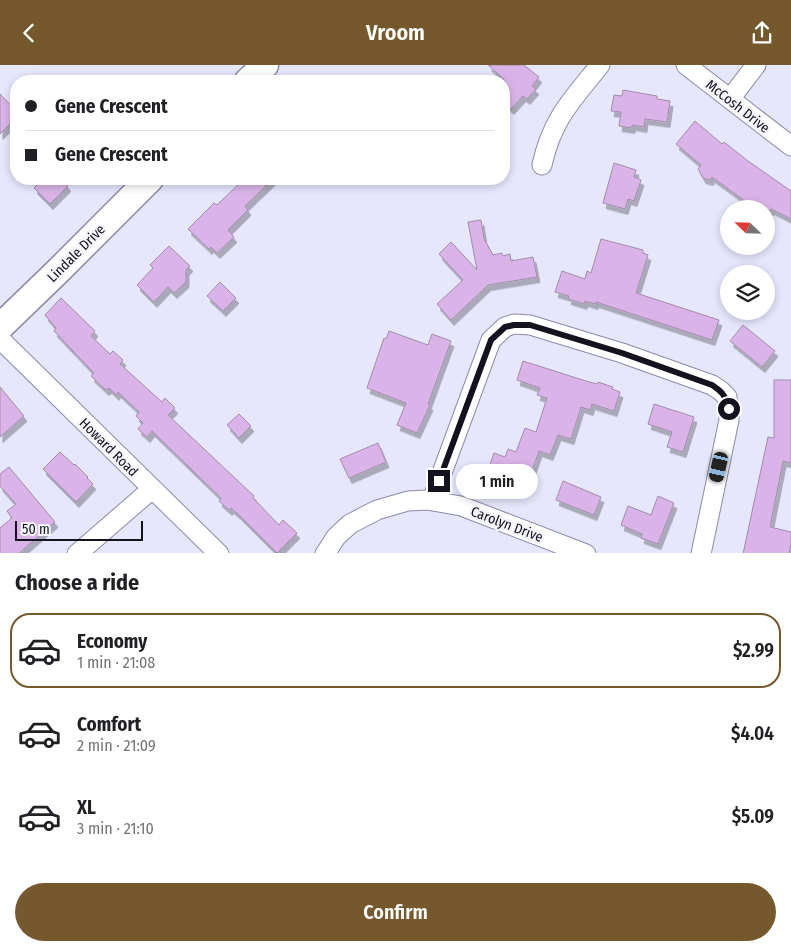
<!DOCTYPE html>
<meta charset="utf-8">
<style>
body{margin:0;font-family:"Fira Sans Condensed",sans-serif;background:#f6f6f6;color:#202124;height:100vh;display:flex;flex-direction:column;font-size:19px;white-space:nowrap}
*{box-sizing:border-box;margin:0}
p{font-size:16px;color:#757577}
.icon{flex:none;width:28px;height:28px;fill:none;stroke:currentColor;stroke-width:2;stroke-linecap:round;stroke-linejoin:round}
.map{position:relative;height:488px;overflow:hidden}
.panel{display:flex;flex-direction:column;background:#fff;flex:1}
.panel>*{flex:none}
.top-card{position:absolute;left:10px;top:10px;width:500px;height:110px;border-radius:20px;box-shadow:0 2px 8px #0003;display:grid;align-content:center;height:110px;padding:0 15px;background:#fff}
.needle{width:32px;rotate:293deg}
.tools{position:absolute;left:720px;top:135px;display:grid;gap:10px}
.tools a{display:grid;place-items:center;width:55px;height:55px;border-radius:50%;background:#fff;box-shadow:0 2px 8px #0003;font-size:25px}
.scale{position:absolute;left:15px;bottom:12px;width:128px;box-sizing:border-box;padding-left:5px;border:2px solid #13121e;border-top:0;font-size:14px;line-height:18px;white-space:nowrap;color:#13121e;-webkit-text-stroke:4px #f5f5fc;paint-order:stroke}
.end{position:absolute;width:22px;height:22px;margin:-11px;border:6px solid #13121e;background:#fff;box-shadow:0 0 0 2px #fff}
.from{border-radius:50%}
.bubble{position:absolute;height:35px;border-radius:18px;background:#fff;box-shadow:0 2px 8px #0003;font-size:16px;font-weight:600;line-height:35px;text-align:center}
.car{position:absolute;width:15px;height:30px;margin:-15px -8px;border-radius:6px;box-shadow:0 0 4px 1px #0007;background:linear-gradient(#222 24%,#8ab4d8 0 40%,#222 0 76%,#8ab4d8 0 86%,#222 0)}
.top-card b{display:flex;align-items:center;gap:18px;height:48px;font-size:19px}
.top-card b+b{border-top:1px solid #e0e0e0}
.top-card i{width:12px;height:12px;background:#202124}
ul{padding:0;list-style:none}
li{display:flex;align-items:center;gap:15px;height:75px;margin:0 10px 8px;padding:0 5px;border:2px solid transparent;border-radius:20px}
li div{flex:1}
li b{display:block;font-size:19px}
li em{font-style:normal;font-weight:600}
li.on{border-color:#75582c}
li>.icon{width:45px;height:45px;stroke-width:1.5}
h2{padding:0 15px;font-size:22px;line-height:60px}
.cta{display:flex;gap:10px;margin-top:auto;padding:10px 15px}
.cta a{flex:1;height:58px;border-radius:30px;background:#75582c;color:#fff;font-size:20px;font-weight:600;line-height:58px;text-align:center}
header{display:flex;justify-content:space-between;align-items:center;height:65px;padding:0 15px;background:#75582c;color:#fff;font-size:22px;font-weight:600}
.map>svg:first-child{display:block}
.building{fill:#dab4e8;stroke:#a18ca9;filter:url(#shadow)}
.lines{fill:none;stroke-linecap:round;stroke-linejoin:round}
.street-casing{stroke:#8b8aab;stroke-width:21}
.secondary-casing{stroke:#8b8aab;stroke-width:29}
.street{stroke:#fff;stroke-width:19}
.secondary{stroke:#fff;stroke-width:26}
.route{stroke:#13121e;stroke-width:6}
.labels{text-anchor:middle;stroke-width:5;stroke-linejoin:round;paint-order:stroke}
.street-label{font-size:14px;fill:#13121e;stroke:#f5f5fc}
</style>
<header><svg class="icon" aria-label="back" viewBox="0 0 24 24"><path d="M15 5l-7 7 7 7"/></svg>Vroom<svg class="icon" aria-label="share" viewBox="0 0 24 24"><path d="M12 15V3M7 8l5-5 5 5M5 13v7h14v-7"/></svg></header>
<div class="map">
<svg width="791" height="489" viewBox="0 0 791 489">
<defs>
<filter id="shadow"><feDropShadow dx="3" dy="5.5" stdDeviation="0" flood-color="#0004"/></filter>
</defs>
<rect width="100%" height="100%" fill="#e6e6fc"/>
<!-- building -->
<path class="building" d="M 488,0 L 524,0 L 539,12 L 532,21 L 536,24 L 527,34 L 523,31 L 511,44 L 504,38 L 504,14 Z
M 623,25 L 657,31 L 657,34 L 670,36 L 667,57 L 645,54 L 644,62 L 632,60 L 632,63 L 619,61 L 621,47 L 611,46 L 614,30 L 622,31 Z
M 0,29 L 16,46 L 16,53 L 0,69 Z
M 695,56 L 722,79 L 724,77 L 748,96 L 791,126 L 791,154 L 771,144 L 766,149 L 766,144 L 756,144 L 712,112 L 710,115 L 703,113 L 698,104 L 701,100 L 676,79 Z
M 614,98 L 636,105 L 634,112 L 641,115 L 634,136 L 628,134 L 625,144 L 603,138 Z
M 43,114 L 62,114 L 68,121 L 50,139 L 34,123 Z
M 244,114 L 273,114 L 245,141 L 248,145 L 228,165 L 234,172 L 217,188 L 211,182 L 209,184 L 188,164 L 214,138 L 217,140 Z
M 481,155 L 484,174 L 493,190 L 502,188 L 503,191 L 510,189 L 511,196 L 533,192 L 537,212 L 488,220 L 451,255 L 437,239 L 463,215 L 439,189 L 451,177 L 477,205 L 468,157 Z
M 601,174 L 643,185 L 643,188 L 648,190 L 636,228 L 719,255 L 712,275 L 596,237 L 595,239 L 585,236 L 584,239 L 568,234 L 569,231 L 555,227 L 562,206 L 585,214 L 587,206 L 591,208 Z
M 169,181 L 190,201 L 186,205 L 186,217 L 174,228 L 168,222 L 154,237 L 137,220 L 153,203 L 150,200 Z
M 220,217 L 236,233 L 223,246 L 207,231 Z
M 61,233 L 95,266 L 91,271 L 110,289 L 113,286 L 123,295 L 120,299 L 162,337 L 165,333 L 175,343 L 168,350 L 254,431 L 253,433 L 279,460 L 283,455 L 297,468 L 277,488 L 238,449 L 231,443 L 229,445 L 219,436 L 221,433 L 152,366 L 147,372 L 138,364 L 143,358 L 136,351 L 139,347 L 118,327 L 116,330 L 109,323 L 106,325 L 91,311 L 94,308 L 54,266 L 56,263 L 45,250 Z
M 743,260 L 775,286 L 762,302 L 730,276 Z
M 389,266 L 428,280 L 432,269 L 451,276 L 428,339 L 430,340 L 417,368 L 397,360 L 406,338 L 367,323 L 384,273 L 386,274 Z
M 523,296 L 586,316 L 597,319 L 598,317 L 613,322 L 612,324 L 620,327 L 614,346 L 592,339 L 590,345 L 581,342 L 571,374 L 558,370 L 550,390 L 539,386 L 526,423 L 516,420 L 515,423 L 496,416 L 497,412 L 487,408 L 494,388 L 505,392 L 508,384 L 516,387 L 525,363 L 536,367 L 547,333 L 537,330 L 540,323 L 517,315 Z
M 774,315 L 791,315 L 791,398 L 783,396 L 770,462 L 791,467 L 791,478 L 789,489 L 743,489 L 768,372 L 774,373 Z
M 0,322 L 24,351 L 0,372 Z
M 654,339 L 694,352 L 683,387 L 667,382 L 672,367 L 648,359 Z
M 239,349 L 251,361 L 239,373 L 227,360 Z
M 378,378 L 386,397 L 349,413 L 340,394 Z
M 60,387 L 74,400 L 75,399 L 88,412 L 87,413 L 93,419 L 76,437 L 43,404 Z
M 9,402 L 55,457 L 18,489 L 0,489 L 0,463 L 12,453 L 7,446 L 16,439 L 0,421 L 0,409 Z
M 563,416 L 601,432 L 594,450 L 556,435 Z
M 658,431 L 674,438 L 658,479 L 641,473 L 642,469 L 621,460 L 628,441 L 651,450 Z"/>
<g class="lines">
<defs>
<path id="street" d="M 686,0 L 791,81
M 730,34 L 756,0
M 542,100 C 552,54 572,35 600,0
M 0,274 L 219,489
M 432,435 L 491,275 L 505,262 L 514,259 L 530,260 L 622,288 L 712,320 L 721,326 L 727,332 L 729,344 L 729,355 L 701,489
M 77,489 L 152,424
M 325,489 L 336,472 L 350,459 L 377,445 L 408,436 L 427,435 L 461,441 L 586,489"/>
<path id="secondary" d="M 248,16 L 265,0
M 0,262 L 57,207 L 150,114"/>
</defs>
<!-- street casing -->
<use href="#street" class="street-casing"/>
<!-- secondary casing -->
<use href="#secondary" class="secondary-casing"/>
<!-- street -->
<use href="#street" class="street"/>
<!-- secondary -->
<use href="#secondary" class="secondary"/>
</g>
<g class="lines">
<!-- route -->
<path class="route" d="M 439,416 L 491,275 L 505,262 L 514,260 L 530,260 L 622,288 L 712,320 C 723,327 726,332 729,344"/>
</g>
<g class="labels">
<!-- street labels -->
<g class="street-label">
<text transform="translate(738 41) rotate(38)" y="5">McCosh Drive</text>
<text transform="translate(76 188) rotate(-45)" y="5">Lindale Drive</text>
<text transform="translate(109 382) rotate(45)" y="5">Howard Road</text>
<text transform="translate(507 459) rotate(21)" y="5">Carolyn Drive</text>
</g>
</g>
</svg>
<div class="tools">
<a><svg class="needle" viewBox="-14 -14 28 28"><path d="M0-13l5 13h-10z" fill="#e53935"/><path d="M0 13l5-13h-10z" fill="#757577"/></svg></a>
<a><svg class="icon" aria-label="layers" viewBox="0 0 24 24"><path d="M12 4l9 5-9 5-9-5zM3 14l9 5 9-5"/></svg></a>
</div>
<div class="scale">50 m</div>
<i class="end from" style="left:729px;top:344px"></i>
<i class="end" style="left:439px;top:416px"></i>
<div class="bubble" style="left:456px;top:399px;width:82px">1 min</div>
<i class="car" style="left:719px;top:402px;rotate:193deg"></i>
<div class="top-card">
<b><i class="from"></i>Gene Crescent</b>
<b><i></i>Gene Crescent</b>
</div>
</div>
<section class="panel">
<h2>Choose a ride</h2>
<ul>
<li class="on"><svg class="icon" aria-label="car" viewBox="0 0 24 24"><path d="M5 17H2v-5l4-1 3-4h7l3 4 3 1v5h-3M9 17h6M6 11h13"/><circle cx="7" cy="17" r="2"/><circle cx="17" cy="17" r="2"/></svg><div><b>Economy</b><p>1 min · 21:08</p></div><em>$2.99</em></li>
<li><svg class="icon" aria-label="car" viewBox="0 0 24 24"><path d="M5 17H2v-5l4-1 3-4h7l3 4 3 1v5h-3M9 17h6M6 11h13"/><circle cx="7" cy="17" r="2"/><circle cx="17" cy="17" r="2"/></svg><div><b>Comfort</b><p>2 min · 21:09</p></div><em>$4.04</em></li>
<li><svg class="icon" aria-label="car" viewBox="0 0 24 24"><path d="M5 17H2v-5l4-1 3-4h7l3 4 3 1v5h-3M9 17h6M6 11h13"/><circle cx="7" cy="17" r="2"/><circle cx="17" cy="17" r="2"/></svg><div><b>XL</b><p>3 min · 21:10</p></div><em>$5.09</em></li>
</ul>
<div class="cta"><a>Confirm</a></div>
</section>
